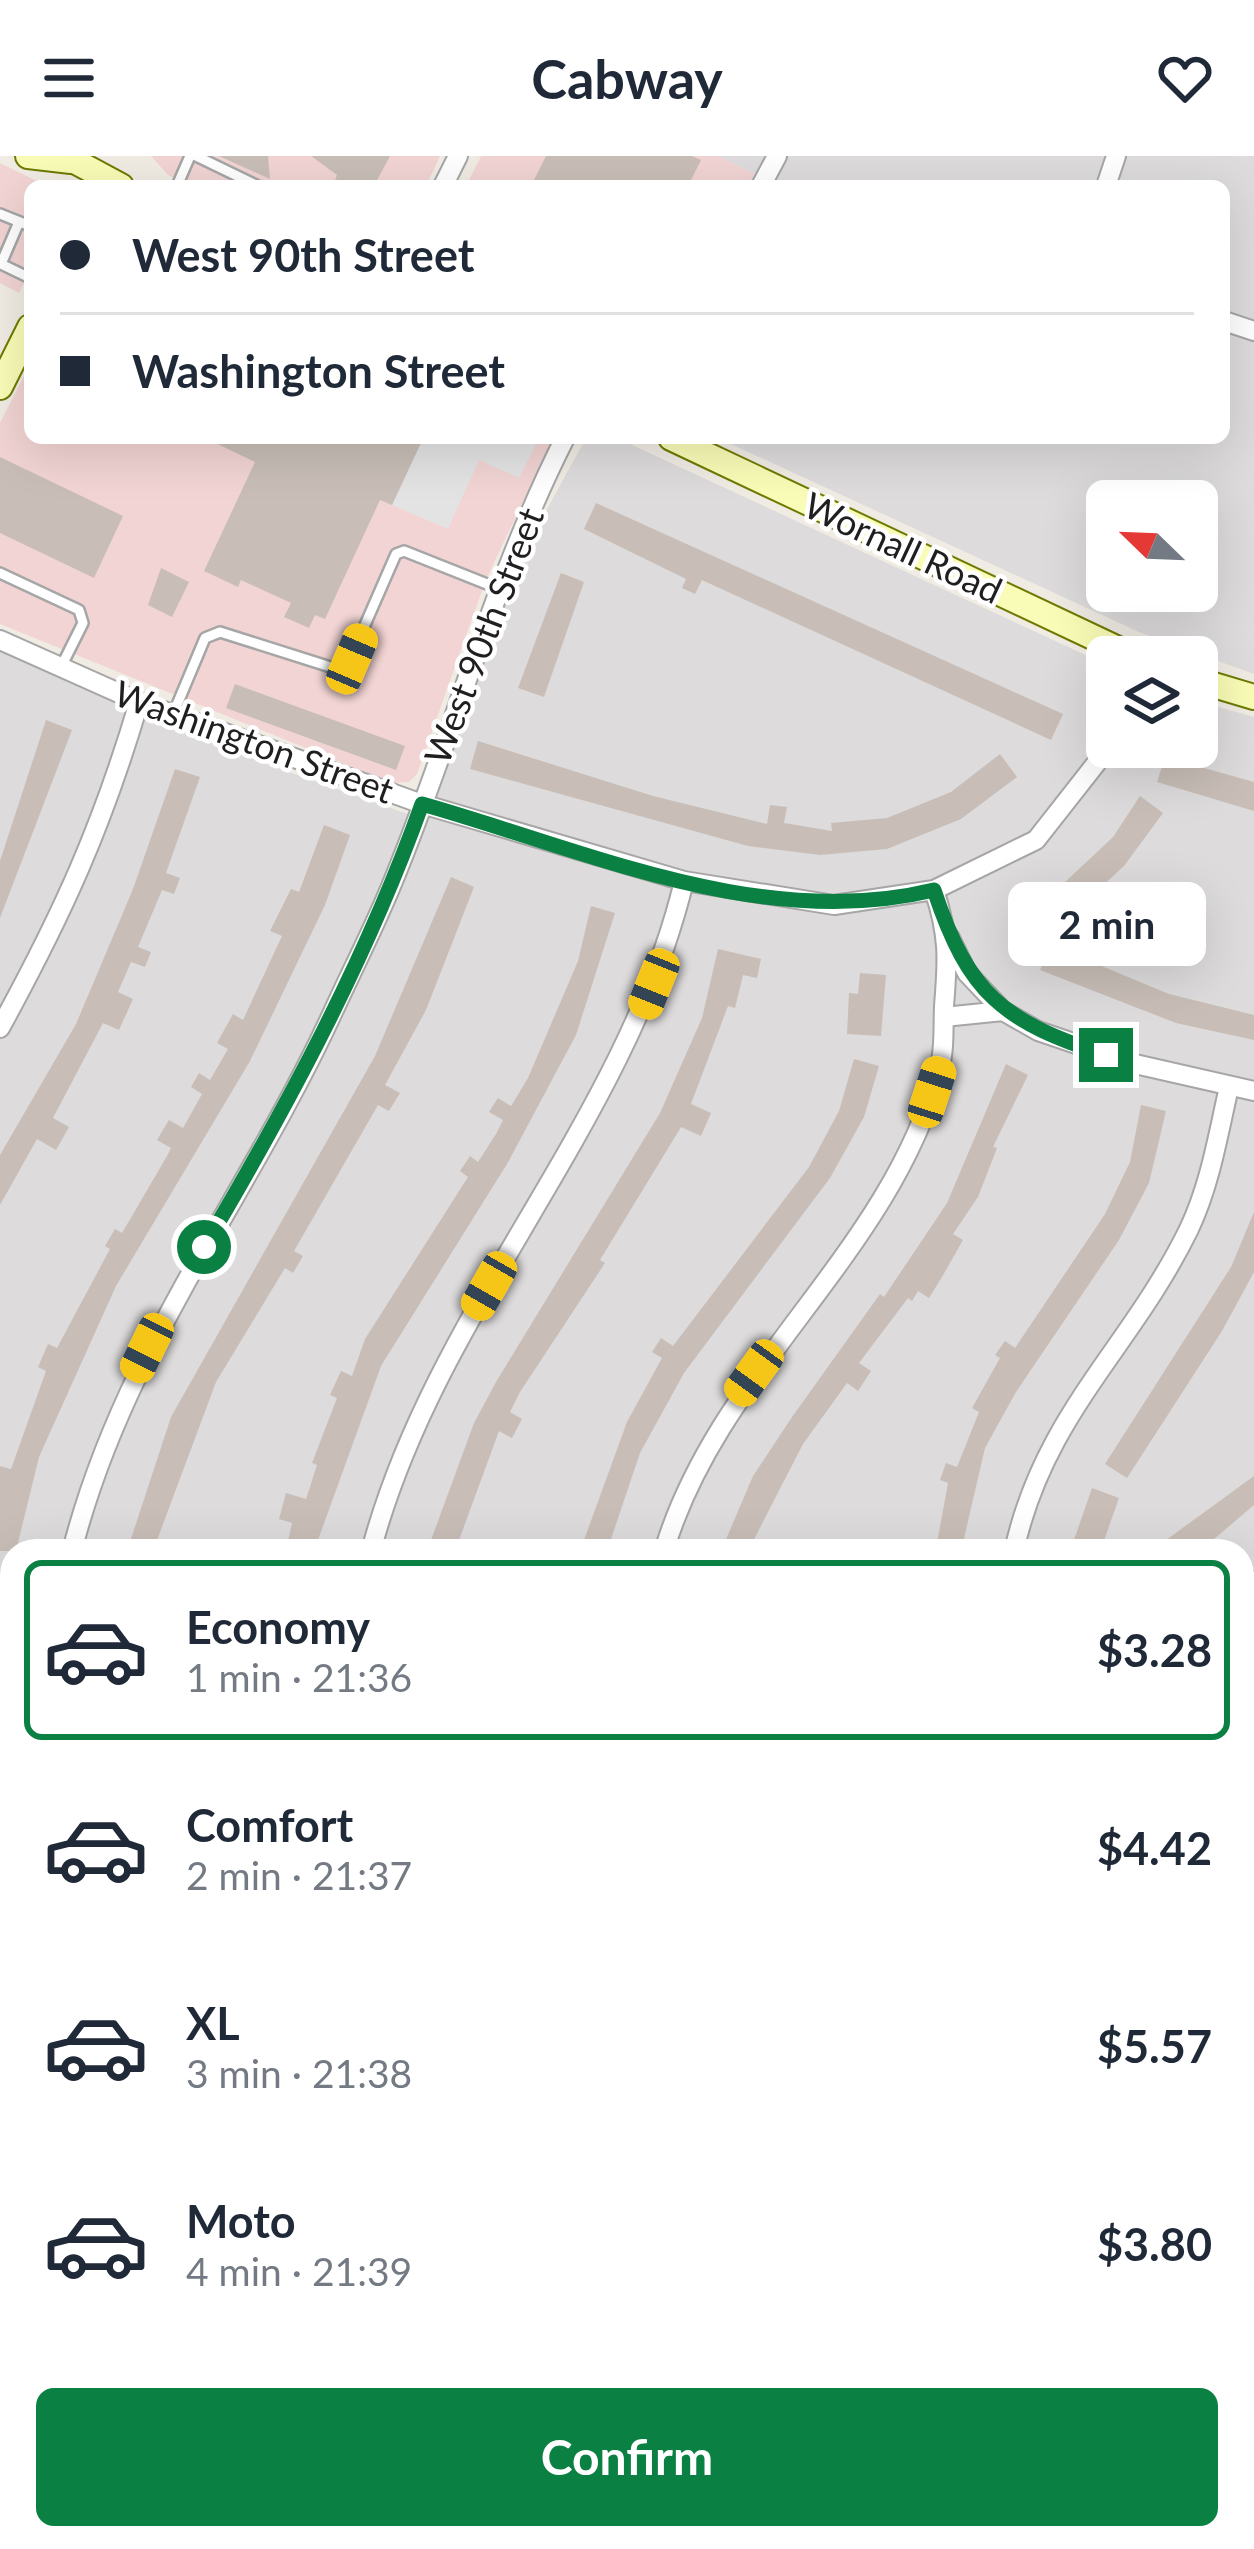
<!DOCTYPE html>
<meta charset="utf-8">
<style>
body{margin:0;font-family:Lato,sans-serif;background:#f2f2f3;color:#1f2937;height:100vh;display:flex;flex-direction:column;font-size:45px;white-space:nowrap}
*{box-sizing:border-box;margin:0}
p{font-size:39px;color:#747a83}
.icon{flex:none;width:66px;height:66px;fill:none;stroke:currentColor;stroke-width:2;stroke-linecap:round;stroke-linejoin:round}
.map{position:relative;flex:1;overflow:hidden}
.sheet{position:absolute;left:0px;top:1383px;width:1254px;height:1011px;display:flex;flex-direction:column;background:#fff;border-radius:36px 36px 0 0;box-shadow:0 12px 48px #0002}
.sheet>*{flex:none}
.guide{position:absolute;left:24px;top:24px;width:1206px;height:264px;border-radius:18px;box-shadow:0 12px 48px #0002;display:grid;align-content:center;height:264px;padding:0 36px;background:#fff}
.needle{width:78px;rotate:293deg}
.buttons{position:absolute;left:1086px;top:324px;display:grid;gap:24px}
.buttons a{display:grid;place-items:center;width:132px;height:132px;border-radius:18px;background:#fff;box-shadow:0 12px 48px #0002;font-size:60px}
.end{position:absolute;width:54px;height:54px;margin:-27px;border:15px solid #0b8043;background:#fff;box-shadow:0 0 0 6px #fff}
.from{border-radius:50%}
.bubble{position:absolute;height:84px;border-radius:18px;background:#fff;box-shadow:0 12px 48px #0002;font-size:39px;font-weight:700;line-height:84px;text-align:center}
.car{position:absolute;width:36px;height:72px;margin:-36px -18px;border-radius:15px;box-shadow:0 0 9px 3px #0007;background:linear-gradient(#f5c518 24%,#345 0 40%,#f5c518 0 76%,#345 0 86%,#f5c518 0)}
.guide b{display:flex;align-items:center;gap:42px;height:114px;font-size:45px}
.guide b+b{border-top:3px solid #e0e1e3}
.guide i{width:30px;height:30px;background:#1f2937}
ul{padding:21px 0 0;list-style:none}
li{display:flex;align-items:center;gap:36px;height:180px;margin:0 24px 18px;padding:0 12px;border:6px solid transparent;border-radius:18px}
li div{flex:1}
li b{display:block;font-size:45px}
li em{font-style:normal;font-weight:700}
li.on{border-color:#0b8043}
li>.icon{width:108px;height:108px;stroke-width:1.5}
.primary-button{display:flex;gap:24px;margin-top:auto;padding:24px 36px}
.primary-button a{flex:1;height:138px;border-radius:18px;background:#0b8043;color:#fff;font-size:48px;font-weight:700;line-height:138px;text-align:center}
header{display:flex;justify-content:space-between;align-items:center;height:156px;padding:0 36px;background:#fff;font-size:54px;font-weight:700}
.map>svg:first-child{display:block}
.residential{fill:#dddbdb;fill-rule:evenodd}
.commercial{fill:#f1d4d3}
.park{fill:#c0fbc4}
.parking{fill:#e3e3e3}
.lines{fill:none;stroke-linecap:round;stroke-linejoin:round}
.stream{stroke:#a3d2df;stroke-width:6}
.building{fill:#c8beb7}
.lane-casing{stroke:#a6a6a6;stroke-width:14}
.street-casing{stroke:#a6a6a6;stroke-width:22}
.secondary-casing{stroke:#6e7a01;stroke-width:28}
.primary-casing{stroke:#960;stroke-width:32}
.lane{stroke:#fff;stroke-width:9}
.street{stroke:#fff;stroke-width:18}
.secondary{stroke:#f9fcb6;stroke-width:24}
.primary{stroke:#ffd39a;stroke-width:27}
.route{stroke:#0b8043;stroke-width:15}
.labels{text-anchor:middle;stroke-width:9;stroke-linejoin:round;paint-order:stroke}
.street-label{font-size:36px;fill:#1f1f1f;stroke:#fff}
</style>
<header><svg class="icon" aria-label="menu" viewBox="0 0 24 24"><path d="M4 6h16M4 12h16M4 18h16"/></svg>Cabway<svg class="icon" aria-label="heart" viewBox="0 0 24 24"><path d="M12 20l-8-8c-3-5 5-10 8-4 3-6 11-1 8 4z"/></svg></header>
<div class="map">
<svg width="1254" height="2393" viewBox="0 0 1254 2393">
<rect width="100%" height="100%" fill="#f0ece4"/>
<!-- residential -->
<path class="residential" d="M 718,0 L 1254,0 L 1254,518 L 1139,476 L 718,282 L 1224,282 L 1224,30 L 779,30 ZM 1107,345 L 1197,345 L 1197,435 L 1107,435 Z
M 586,282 L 617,282 L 1107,509 L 1107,591 L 1197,591 L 1197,545 L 1254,561 L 1254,1632 L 1242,1638 L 1242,1395 L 12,1395 L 12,2382 L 228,2382 L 214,2393 L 0,2393 L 0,495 L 269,609 L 425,664 L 491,479 L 535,375 Z"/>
<!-- commercial -->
<path class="commercial" d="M 151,0 L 440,0 L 426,30 L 191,30 L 168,19 Z
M 481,0 L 718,0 L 755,18 L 749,30 L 466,30 Z
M 0,7 L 47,30 L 30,30 L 30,115 L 19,137 L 0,127 Z
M 30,208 L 30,282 L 553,282 L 485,426 L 417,618 L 409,626 L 392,627 L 0,468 L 0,267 Z
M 1254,1677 L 1254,2162 L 1242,2168 L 1242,1684 Z
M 241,2382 L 675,2382 L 634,2393 L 227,2393 Z"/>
<!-- park -->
<path class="park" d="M 1254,2196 L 1254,2350 L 1242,2356 L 1242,2202 Z
M 773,2382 L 1189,2382 L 1159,2393 L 736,2393 Z"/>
<!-- parking -->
<path class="parking" d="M 410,282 L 539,282 L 519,322 L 479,304 L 448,373 L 392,349 L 421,287 Z"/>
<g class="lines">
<!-- stream -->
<path class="stream" d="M 1242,2282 L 1254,2277
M 994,2393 L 1021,2382"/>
</g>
<!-- building -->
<path class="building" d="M 219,0 L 268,0 L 270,23 Z
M 311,0 L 390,0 L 374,30 L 333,30 L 337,19 Z
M 546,0 L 692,0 L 701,4 L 688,30 L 546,30 L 534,24 Z
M 205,282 L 410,282 L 421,287 L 392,349 L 380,344 L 325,463 L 315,459 L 309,472 L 284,461 L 291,447 L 241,424 L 238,431 L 204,415 L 255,306 Z
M 0,301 L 123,360 L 94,422 L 0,377 Z
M 596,347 L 1063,558 L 1051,584 L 702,424 L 695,438 L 682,432 L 686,423 L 584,373 Z
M 161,412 L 189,426 L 172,461 L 148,449 Z
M 561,417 L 584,426 L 544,541 L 518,532 Z
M 235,528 L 405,590 L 396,614 L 226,552 Z
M 46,564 L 72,574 L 0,762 L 0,705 Z
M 478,585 L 653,640 L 767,668 L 770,649 L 787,651 L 784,667 L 832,675 L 831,667 L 887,662 L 951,636 L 1000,598 L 1017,621 L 961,663 L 887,693 L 820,699 L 748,690 L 470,613 Z
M 1165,601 L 1254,626 L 1254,655 L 1157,626 Z
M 175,613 L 200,621 L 166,717 L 180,722 L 174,738 L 162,734 L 138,791 L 151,796 L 145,811 L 131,806 L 118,836 L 133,843 L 119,874 L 103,867 L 53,962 L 69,971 L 56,994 L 37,983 L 0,1049 L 0,999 L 76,868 L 133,733 Z
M 1140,640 L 1163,657 L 1124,710 L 1083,748 L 1064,727 L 1113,681 Z
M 324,669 L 350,679 L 325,749 L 250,905 L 116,1130 L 39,1301 L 16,1395 L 0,1395 L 0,1310 L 11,1313 L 46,1215 L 38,1211 L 48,1188 L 57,1192 L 110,1093 L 105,1090 L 115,1073 L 122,1077 L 167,1000 L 171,992 L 157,984 L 169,964 L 183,972 L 202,938 L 191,931 L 199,917 L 210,924 L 228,893 L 217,887 L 233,858 L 243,864 L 282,780 L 270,775 L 291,733 L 299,736 Z
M 451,721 L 474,731 L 426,854 L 385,929 L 400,937 L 389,955 L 378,949 L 294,1095 L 303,1100 L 293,1117 L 285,1112 L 216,1226 L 153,1395 L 127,1395 L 171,1261 L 375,900 Z
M 591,750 L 615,757 L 576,879 L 507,1008 L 381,1210 L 314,1395 L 286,1395 L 292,1367 L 279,1363 L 286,1337 L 306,1343 L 317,1309 L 312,1307 L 337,1242 L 330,1239 L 341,1215 L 352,1220 L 365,1183 L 468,1021 L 460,1015 L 470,1000 L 478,1006 L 496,978 L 503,964 L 489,956 L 498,942 L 511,950 L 528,922 L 578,805 Z
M 1051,789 L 1169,838 L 1254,859 L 1254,884 L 1176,867 L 1040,814 Z
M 718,793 L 761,803 L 757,822 L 743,819 L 735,852 L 728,850 L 691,948 L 711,957 L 701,980 L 681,971 L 600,1104 L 605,1107 L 520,1236 L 510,1256 L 522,1263 L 512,1282 L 499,1275 L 455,1395 L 427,1395 L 474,1267 L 496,1226 L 660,957 L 702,862 Z
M 860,817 L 886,819 L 881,880 L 847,878 L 849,837 L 858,838 Z
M 854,903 L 879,910 L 864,961 L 830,1022 L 684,1217 L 640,1297 L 607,1395 L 580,1395 L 627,1266 L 662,1202 L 652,1196 L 661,1182 L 673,1190 L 809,1011 L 839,955 Z
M 1006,908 L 1028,919 L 993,991 L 997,992 L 978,1041 L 953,1078 L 963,1084 L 942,1121 L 929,1142 L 918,1135 L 912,1145 L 908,1142 L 859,1207 L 871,1215 L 858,1235 L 847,1227 L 803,1288 L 748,1395 L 721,1395 L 753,1320 L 792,1261 L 880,1138 L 884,1141 L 947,1047 Z
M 1141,949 L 1166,955 L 1149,1027 L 1119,1084 L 1016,1236 L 985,1292 L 962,1391 L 937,1387 L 948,1327 L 940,1324 L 946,1307 L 957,1311 L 979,1256 L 972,1252 L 1000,1202 L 995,1199 L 1005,1185 L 1015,1192 L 1105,1058 L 1130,1006 Z
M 1254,1056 L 1254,1116 L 1222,1175 L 1127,1322 L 1105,1308 L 1231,1111 Z
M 1254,1320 L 1254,1349 L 1200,1395 L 1151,1395 Z
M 1092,1332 L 1119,1342 L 1101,1393 L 1074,1384 Z"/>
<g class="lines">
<defs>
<path id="lane" d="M 196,0 L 258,30
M 177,30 L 190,0
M 0,58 L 30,70
M 19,66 L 1,108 L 30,122
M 0,417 L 79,454 L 83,467 L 61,511
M 174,556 L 205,482 L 220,476 L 340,514 L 347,510 L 396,398 L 404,395 L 497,432
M 1242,1724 L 1254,1717
M 1242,1855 L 1254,1849
M 318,2393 L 325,2382
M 509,2393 L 544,2382"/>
<path id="street" d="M 443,30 L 458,0
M 761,30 L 777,0
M 1106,30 L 1116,0
M 1224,165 L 1254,175
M 0,484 L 139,546 L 422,648 L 684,725 L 834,749 L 934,734
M 950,782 L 967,817 L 1003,855
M 944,861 L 1003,855 L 1038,875 L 1135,908 L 1254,935
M 0,872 C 63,757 102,671 139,546
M 72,1395 C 123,1194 248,1041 333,856 C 353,812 376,768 394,723 C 454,577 493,424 565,282
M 371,1395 C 435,1153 626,968 684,725
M 664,1395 C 718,1213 891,1097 939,914 C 945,894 943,871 944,850 C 948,803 949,779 934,734 L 1036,684 L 1109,591
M 1014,1395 C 1044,1258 1131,1192 1189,1073 C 1210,1029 1218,979 1229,931
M 1242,1434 L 1254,1425
M 0,1594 L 12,1597
M 0,1998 L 12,1991
M 0,2320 L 12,2316"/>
<path id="secondary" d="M 28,0 L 71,5
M 65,0 L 121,30
M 0,231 L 30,171
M 671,282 L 1135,501
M 1197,524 L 1254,541"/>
<path id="primary" d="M 1242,2183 L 1254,2178
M 1242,2369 L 1254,2363
M 693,2393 L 736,2382
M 1193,2393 L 1217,2382"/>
</defs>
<!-- lane casing -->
<use href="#lane" class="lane-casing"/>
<!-- street casing -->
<use href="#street" class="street-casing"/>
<!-- secondary casing -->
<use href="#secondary" class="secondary-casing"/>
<!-- primary casing -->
<use href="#primary" class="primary-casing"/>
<!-- lane -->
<use href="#lane" class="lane"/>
<!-- street -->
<use href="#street" class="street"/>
<!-- secondary -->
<use href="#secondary" class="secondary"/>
<!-- primary -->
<use href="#primary" class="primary"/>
</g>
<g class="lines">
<!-- route -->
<path class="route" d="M 204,1091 C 288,949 366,804 422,648 C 585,694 762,776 934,734 C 969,839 1003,865 1106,899"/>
</g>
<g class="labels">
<!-- street labels -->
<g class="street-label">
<text transform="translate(903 392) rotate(25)" y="13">Wornall Road</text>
<text transform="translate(484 480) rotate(-69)" y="13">West 90th Street</text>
<text transform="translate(254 586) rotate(20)" y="13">Washington Street</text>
</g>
</g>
</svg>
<div class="buttons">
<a><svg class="needle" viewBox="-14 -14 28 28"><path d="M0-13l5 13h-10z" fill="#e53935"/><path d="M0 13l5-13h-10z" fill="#747a83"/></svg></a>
<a><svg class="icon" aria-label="layers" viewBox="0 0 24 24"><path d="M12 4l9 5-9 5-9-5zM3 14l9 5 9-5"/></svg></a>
</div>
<i class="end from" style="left:204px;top:1091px"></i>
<i class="end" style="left:1106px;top:899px"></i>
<div class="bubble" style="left:1008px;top:726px;width:198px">2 min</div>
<i class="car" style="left:352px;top:503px;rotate:23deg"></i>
<i class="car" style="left:654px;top:828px;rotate:202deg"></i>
<i class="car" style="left:932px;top:936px;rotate:18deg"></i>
<i class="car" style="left:489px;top:1130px;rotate:210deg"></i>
<i class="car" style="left:147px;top:1192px;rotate:206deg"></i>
<i class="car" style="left:754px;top:1217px;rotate:216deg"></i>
<div class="guide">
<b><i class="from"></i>West 90th Street</b>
<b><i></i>Washington Street</b>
</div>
<section class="sheet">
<ul>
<li class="on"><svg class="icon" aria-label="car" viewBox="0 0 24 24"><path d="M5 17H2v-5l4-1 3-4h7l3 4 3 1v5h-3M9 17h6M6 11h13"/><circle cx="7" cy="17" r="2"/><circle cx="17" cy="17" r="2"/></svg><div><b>Economy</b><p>1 min · 21:36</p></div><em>$3.28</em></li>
<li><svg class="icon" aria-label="car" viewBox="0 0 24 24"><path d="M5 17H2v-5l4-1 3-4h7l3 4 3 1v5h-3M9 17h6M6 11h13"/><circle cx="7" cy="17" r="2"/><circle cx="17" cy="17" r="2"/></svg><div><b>Comfort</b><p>2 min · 21:37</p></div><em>$4.42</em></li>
<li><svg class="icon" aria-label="car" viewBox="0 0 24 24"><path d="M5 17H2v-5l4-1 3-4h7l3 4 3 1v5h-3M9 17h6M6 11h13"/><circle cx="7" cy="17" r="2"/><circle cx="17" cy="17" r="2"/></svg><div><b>XL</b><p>3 min · 21:38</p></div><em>$5.57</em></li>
<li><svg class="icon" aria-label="car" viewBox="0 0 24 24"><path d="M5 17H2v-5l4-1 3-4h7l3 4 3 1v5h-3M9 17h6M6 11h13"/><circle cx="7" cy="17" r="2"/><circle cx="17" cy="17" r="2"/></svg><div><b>Moto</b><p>4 min · 21:39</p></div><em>$3.80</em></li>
</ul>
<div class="primary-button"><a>Confirm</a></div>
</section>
</div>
